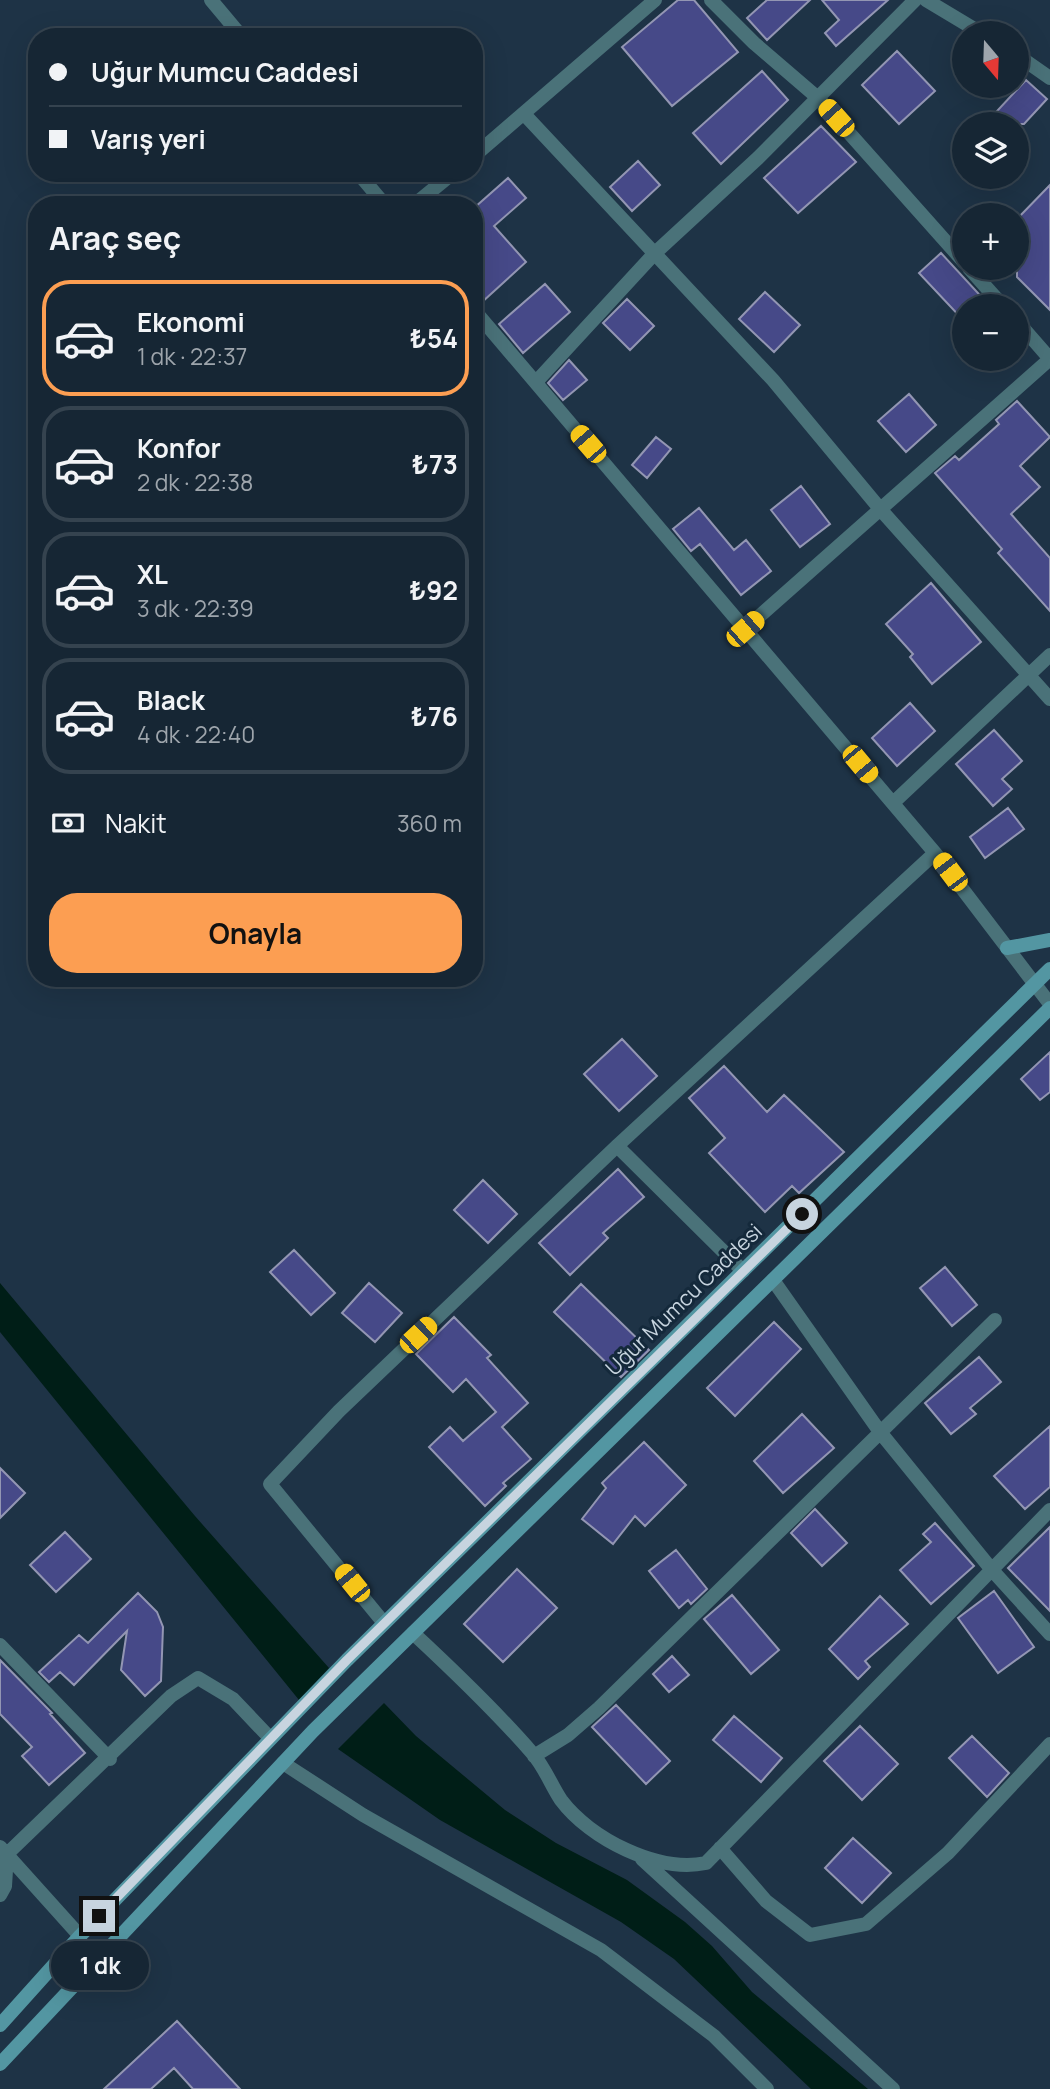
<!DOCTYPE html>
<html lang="tr">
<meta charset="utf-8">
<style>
body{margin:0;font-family:Manrope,sans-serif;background:#233240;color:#f1f3f6;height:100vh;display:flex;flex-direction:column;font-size:26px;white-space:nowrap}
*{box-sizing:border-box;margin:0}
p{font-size:23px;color:#9ea5ac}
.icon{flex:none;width:38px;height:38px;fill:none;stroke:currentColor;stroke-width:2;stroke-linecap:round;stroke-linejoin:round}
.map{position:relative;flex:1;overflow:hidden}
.panel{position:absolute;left:28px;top:196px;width:455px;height:791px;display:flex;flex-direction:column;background:#162634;border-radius:28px;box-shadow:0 7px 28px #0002,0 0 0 2px #35434f}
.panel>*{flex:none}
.hud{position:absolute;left:28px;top:28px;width:455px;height:154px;border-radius:28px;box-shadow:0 7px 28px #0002,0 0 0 2px #35434f;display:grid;align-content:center;height:154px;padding:0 21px;background:#162634}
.needle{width:46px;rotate:161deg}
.fabs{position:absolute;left:952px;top:21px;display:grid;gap:14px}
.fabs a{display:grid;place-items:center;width:77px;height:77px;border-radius:50%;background:#162634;box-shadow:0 7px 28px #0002,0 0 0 2px #35434f;font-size:35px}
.end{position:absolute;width:32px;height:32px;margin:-16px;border:9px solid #c7d4df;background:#111;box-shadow:0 0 0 4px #111}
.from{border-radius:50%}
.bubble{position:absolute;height:49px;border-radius:24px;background:#162634;box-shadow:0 7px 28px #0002,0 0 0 2px #35434f;font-size:23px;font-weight:700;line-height:49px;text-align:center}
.car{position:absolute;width:21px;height:42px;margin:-21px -10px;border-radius:9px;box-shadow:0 0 5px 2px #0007;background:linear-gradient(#f5c518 24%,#345 0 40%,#f5c518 0 76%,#345 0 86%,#f5c518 0)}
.hud b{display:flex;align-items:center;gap:24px;height:66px;font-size:26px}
.hud b+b{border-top:2px solid #35434f}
.hud i{width:18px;height:18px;background:#f1f3f6}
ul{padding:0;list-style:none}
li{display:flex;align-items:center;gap:21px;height:116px;margin:0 14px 10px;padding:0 7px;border:4px solid #35434f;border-radius:28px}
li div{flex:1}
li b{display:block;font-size:26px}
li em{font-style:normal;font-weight:700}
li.on{border-color:#fc9e52}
li>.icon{width:63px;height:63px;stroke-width:1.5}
h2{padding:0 21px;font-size:32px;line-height:84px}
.pay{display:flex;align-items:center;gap:18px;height:77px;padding:0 21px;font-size:26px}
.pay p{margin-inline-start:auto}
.button{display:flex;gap:14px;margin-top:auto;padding:14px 21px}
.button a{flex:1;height:80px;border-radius:28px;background:#fc9e52;color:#111;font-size:28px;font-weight:700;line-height:80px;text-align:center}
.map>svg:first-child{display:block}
.water{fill:#001e17}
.building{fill:#464988;stroke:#9396b3;stroke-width:2}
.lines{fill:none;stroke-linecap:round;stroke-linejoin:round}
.street{stroke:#4a7279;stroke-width:14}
.secondary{stroke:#5396a2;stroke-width:14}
.route{stroke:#c7d4df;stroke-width:9}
.labels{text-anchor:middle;stroke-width:6;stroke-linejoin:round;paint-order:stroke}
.street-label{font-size:21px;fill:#c7d4df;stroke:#14293b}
</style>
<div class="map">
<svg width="1050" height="2089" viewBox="0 0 1050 2089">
<rect width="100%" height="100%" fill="#1e3346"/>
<!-- water -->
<path class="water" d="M 0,1283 L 195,1516 L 329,1668 L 299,1700 L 0,1332 Z
M 384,1703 L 416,1736 L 505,1810 L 556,1843 L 627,1880 L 685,1922 L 712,1946 L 752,1992 L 868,2089 L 811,2089 L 674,1959 L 621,1922 L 440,1820 L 338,1749 Z"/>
<!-- building -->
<path class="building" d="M 678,0 L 694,0 L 738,52 L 672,106 L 622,47 Z
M 767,0 L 810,0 L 767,40 L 747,18 Z
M 822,0 L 888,0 L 836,46 L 825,33 L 839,20 Z
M 897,51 L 935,91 L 899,124 L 862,85 Z
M 762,71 L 788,100 L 721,164 L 693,133 Z
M 1026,80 L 1047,99 L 1024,124 L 985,124 Z
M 821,126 L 856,162 L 798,213 L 764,178 Z
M 638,161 L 660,185 L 632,211 L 610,187 Z
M 508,178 L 526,198 L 494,226 L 526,262 L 481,303 L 474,295 L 474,208 Z
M 1050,185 L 1050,310 L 1017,277 L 1017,219 Z
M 941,253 L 988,304 L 990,306 L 964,306 L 964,321 L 919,273 Z
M 545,284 L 570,312 L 523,353 L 499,324 Z
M 765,292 L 800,325 L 774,352 L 739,319 Z
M 627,299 L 654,326 L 630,350 L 603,323 Z
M 569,360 L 587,380 L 563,400 L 548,383 Z
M 909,394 L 936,425 L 906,452 L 878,421 Z
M 1017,401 L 1050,437 L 1020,466 L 1040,487 L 1011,514 L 1050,558 L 1050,611 L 998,553 L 1002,549 L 935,473 L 955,456 L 959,460 L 999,424 L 996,420 Z
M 656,437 L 671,449 L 647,478 L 632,465 Z
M 801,486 L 830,524 L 800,547 L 771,510 Z
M 699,508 L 734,550 L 746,540 L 771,571 L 741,595 L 700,544 L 691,551 L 673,529 Z
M 931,583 L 981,642 L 932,684 L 910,657 L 913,654 L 886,624 Z
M 910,703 L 935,731 L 897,766 L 872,738 Z
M 994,730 L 1022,761 L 1002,779 L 1012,789 L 993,806 L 956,764 Z
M 1008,808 L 1024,829 L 985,858 L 970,837 Z
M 622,1039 L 657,1076 L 619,1111 L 584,1074 Z
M 1050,1052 L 1050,1092 L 1040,1100 L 1021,1079 Z
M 724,1066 L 767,1112 L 784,1095 L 844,1152 L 799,1193 L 792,1186 L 765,1212 L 709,1153 L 725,1138 L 689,1098 Z
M 618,1169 L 644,1197 L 603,1233 L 608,1238 L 570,1275 L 539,1243 Z
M 483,1180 L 517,1214 L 488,1243 L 454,1210 Z
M 294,1250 L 335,1293 L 311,1315 L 270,1272 Z
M 945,1267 L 977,1305 L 952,1326 L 920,1288 Z
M 369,1283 L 402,1313 L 375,1342 L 342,1313 Z
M 581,1284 L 649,1350 L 621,1377 L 554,1312 Z
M 454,1317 L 491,1355 L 487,1358 L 528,1403 L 502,1427 L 531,1459 L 503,1483 L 506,1486 L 485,1506 L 429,1447 L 450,1427 L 463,1441 L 496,1412 L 466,1379 L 453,1392 L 416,1354 Z
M 774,1322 L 801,1349 L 735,1416 L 707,1388 Z
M 979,1357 L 1001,1382 L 970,1408 L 976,1414 L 951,1434 L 925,1403 Z
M 802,1414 L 834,1448 L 783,1493 L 754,1461 Z
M 1050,1426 L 1050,1487 L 1025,1509 L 994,1476 Z
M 644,1442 L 686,1485 L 645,1526 L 635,1516 L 613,1544 L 582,1519 L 606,1488 L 602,1483 Z
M 0,1468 L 25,1493 L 0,1518 Z
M 815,1509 L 847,1543 L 822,1566 L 791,1533 Z
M 935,1523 L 974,1566 L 931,1604 L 900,1570 L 931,1542 L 923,1534 Z
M 1050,1527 L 1050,1611 L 1008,1568 Z
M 65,1532 L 91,1559 L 56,1592 L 30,1565 Z
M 676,1550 L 707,1589 L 691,1604 L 688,1600 L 679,1608 L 649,1571 Z
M 517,1569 L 557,1608 L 503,1662 L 464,1624 Z
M 994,1591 L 1034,1647 L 998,1673 L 958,1618 Z
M 138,1593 L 157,1612 L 163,1627 L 161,1681 L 145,1696 L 121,1670 L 127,1631 L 74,1685 L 60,1672 L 49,1682 L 39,1672 L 79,1635 L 88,1643 Z
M 732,1595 L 779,1650 L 751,1674 L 704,1619 Z
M 880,1596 L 908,1624 L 865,1661 L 870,1667 L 858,1679 L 829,1649 Z
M 672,1656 L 689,1675 L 669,1692 L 653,1674 Z
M 0,1660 L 52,1713 L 50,1714 L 85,1753 L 49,1785 L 22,1756 L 32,1747 L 0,1714 Z
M 616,1705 L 670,1761 L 646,1784 L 592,1727 Z
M 734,1716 L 782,1758 L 761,1782 L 713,1740 Z
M 860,1726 L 898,1764 L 862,1800 L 824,1761 Z
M 972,1736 L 1009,1773 L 987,1797 L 949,1758 Z
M 853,1838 L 891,1873 L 862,1903 L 825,1868 Z
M 177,2021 L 240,2089 L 193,2089 L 174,2068 L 151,2089 L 104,2089 Z"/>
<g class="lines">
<!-- street -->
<path class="street" d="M 211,0 L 242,37
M 711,0 L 754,43 L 818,98 L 964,262
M 926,0 L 981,33
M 1017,55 L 1050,78
M 525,115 L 773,380 L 881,510 L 1050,699
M 474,156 L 655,0
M 358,173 L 385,205
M 414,205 L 453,173
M 969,268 L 1003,306
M 474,310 L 935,853 L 1050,1004
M 536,382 L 654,254 L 758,158 L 915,0
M 745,629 L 1050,359 L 1017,321
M 893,803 L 1050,655
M 617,1146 L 743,1271
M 773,1280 L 880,1432 L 992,1570 L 1050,1634
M 384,1623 L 270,1484 L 339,1411 L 617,1146 L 935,853
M 413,1633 C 455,1672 496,1711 533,1754 C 545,1768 551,1785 561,1800 C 590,1839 658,1873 706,1863 L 1050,1510
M 0,1645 L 110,1759
M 534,1756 L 568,1735 L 599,1708 L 995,1320
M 283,1763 L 363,1815 L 601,1950 L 714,2036 L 767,2089
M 0,1847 L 80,1936
M 720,1848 L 766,1901 L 810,1935 L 866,1924 L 948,1853 L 1050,1744
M 642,1859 L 893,2089
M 0,1895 L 5,1886 L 7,1854 L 171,1696 L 198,1678 L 233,1699 L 270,1738"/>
<!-- secondary -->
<path class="secondary" d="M 1007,948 L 1050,940
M 0,2025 L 80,1936 L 347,1660 L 1050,969
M 0,2064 L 313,1731 L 1050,1008"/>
</g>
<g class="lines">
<!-- route -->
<path class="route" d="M 99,1916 L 347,1660 L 802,1214"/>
</g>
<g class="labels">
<!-- street labels -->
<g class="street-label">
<text transform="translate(684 1300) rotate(-44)" y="7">Uğur Mumcu Caddesi</text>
</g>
</g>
</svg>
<div class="fabs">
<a><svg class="needle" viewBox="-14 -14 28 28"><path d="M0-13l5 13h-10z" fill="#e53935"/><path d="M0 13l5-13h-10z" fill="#9ea5ac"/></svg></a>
<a><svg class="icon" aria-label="layers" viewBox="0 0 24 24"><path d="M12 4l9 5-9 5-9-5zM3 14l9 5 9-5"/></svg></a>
<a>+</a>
<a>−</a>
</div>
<i class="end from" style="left:802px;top:1214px"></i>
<i class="end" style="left:99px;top:1916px"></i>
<div class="bubble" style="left:51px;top:1941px;width:98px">1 dk</div>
<i class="car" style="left:836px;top:118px;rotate:318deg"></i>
<i class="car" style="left:588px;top:444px;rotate:319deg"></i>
<i class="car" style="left:745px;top:629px;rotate:49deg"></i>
<i class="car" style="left:860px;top:764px;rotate:140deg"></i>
<i class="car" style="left:950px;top:872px;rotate:323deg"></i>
<i class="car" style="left:418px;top:1335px;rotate:47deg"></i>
<i class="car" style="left:352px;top:1583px;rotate:321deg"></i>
<div class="hud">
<b><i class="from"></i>Uğur Mumcu Caddesi</b>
<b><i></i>Varış yeri</b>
</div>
<section class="panel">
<h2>Araç seç</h2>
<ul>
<li class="on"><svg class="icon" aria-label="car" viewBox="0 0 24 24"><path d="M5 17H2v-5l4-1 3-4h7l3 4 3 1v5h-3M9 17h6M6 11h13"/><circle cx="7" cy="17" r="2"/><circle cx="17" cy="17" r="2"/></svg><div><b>Ekonomi</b><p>1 dk · 22:37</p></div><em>₺54</em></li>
<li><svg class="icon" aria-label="car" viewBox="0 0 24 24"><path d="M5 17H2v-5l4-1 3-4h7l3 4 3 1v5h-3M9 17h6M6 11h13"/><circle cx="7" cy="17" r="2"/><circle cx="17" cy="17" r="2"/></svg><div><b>Konfor</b><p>2 dk · 22:38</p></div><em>₺73</em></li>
<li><svg class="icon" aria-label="car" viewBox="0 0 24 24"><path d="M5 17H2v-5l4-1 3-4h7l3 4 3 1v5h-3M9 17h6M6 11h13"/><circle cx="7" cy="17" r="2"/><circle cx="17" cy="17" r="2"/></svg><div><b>XL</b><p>3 dk · 22:39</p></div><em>₺92</em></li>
<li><svg class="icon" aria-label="car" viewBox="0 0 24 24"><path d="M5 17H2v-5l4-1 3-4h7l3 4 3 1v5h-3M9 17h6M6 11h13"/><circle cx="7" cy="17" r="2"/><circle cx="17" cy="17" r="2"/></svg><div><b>Black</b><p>4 dk · 22:40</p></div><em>₺76</em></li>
</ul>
<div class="pay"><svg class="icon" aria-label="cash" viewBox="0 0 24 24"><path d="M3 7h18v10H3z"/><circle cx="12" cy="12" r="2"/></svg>Nakit<p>360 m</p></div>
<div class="button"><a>Onayla</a></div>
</section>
</div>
